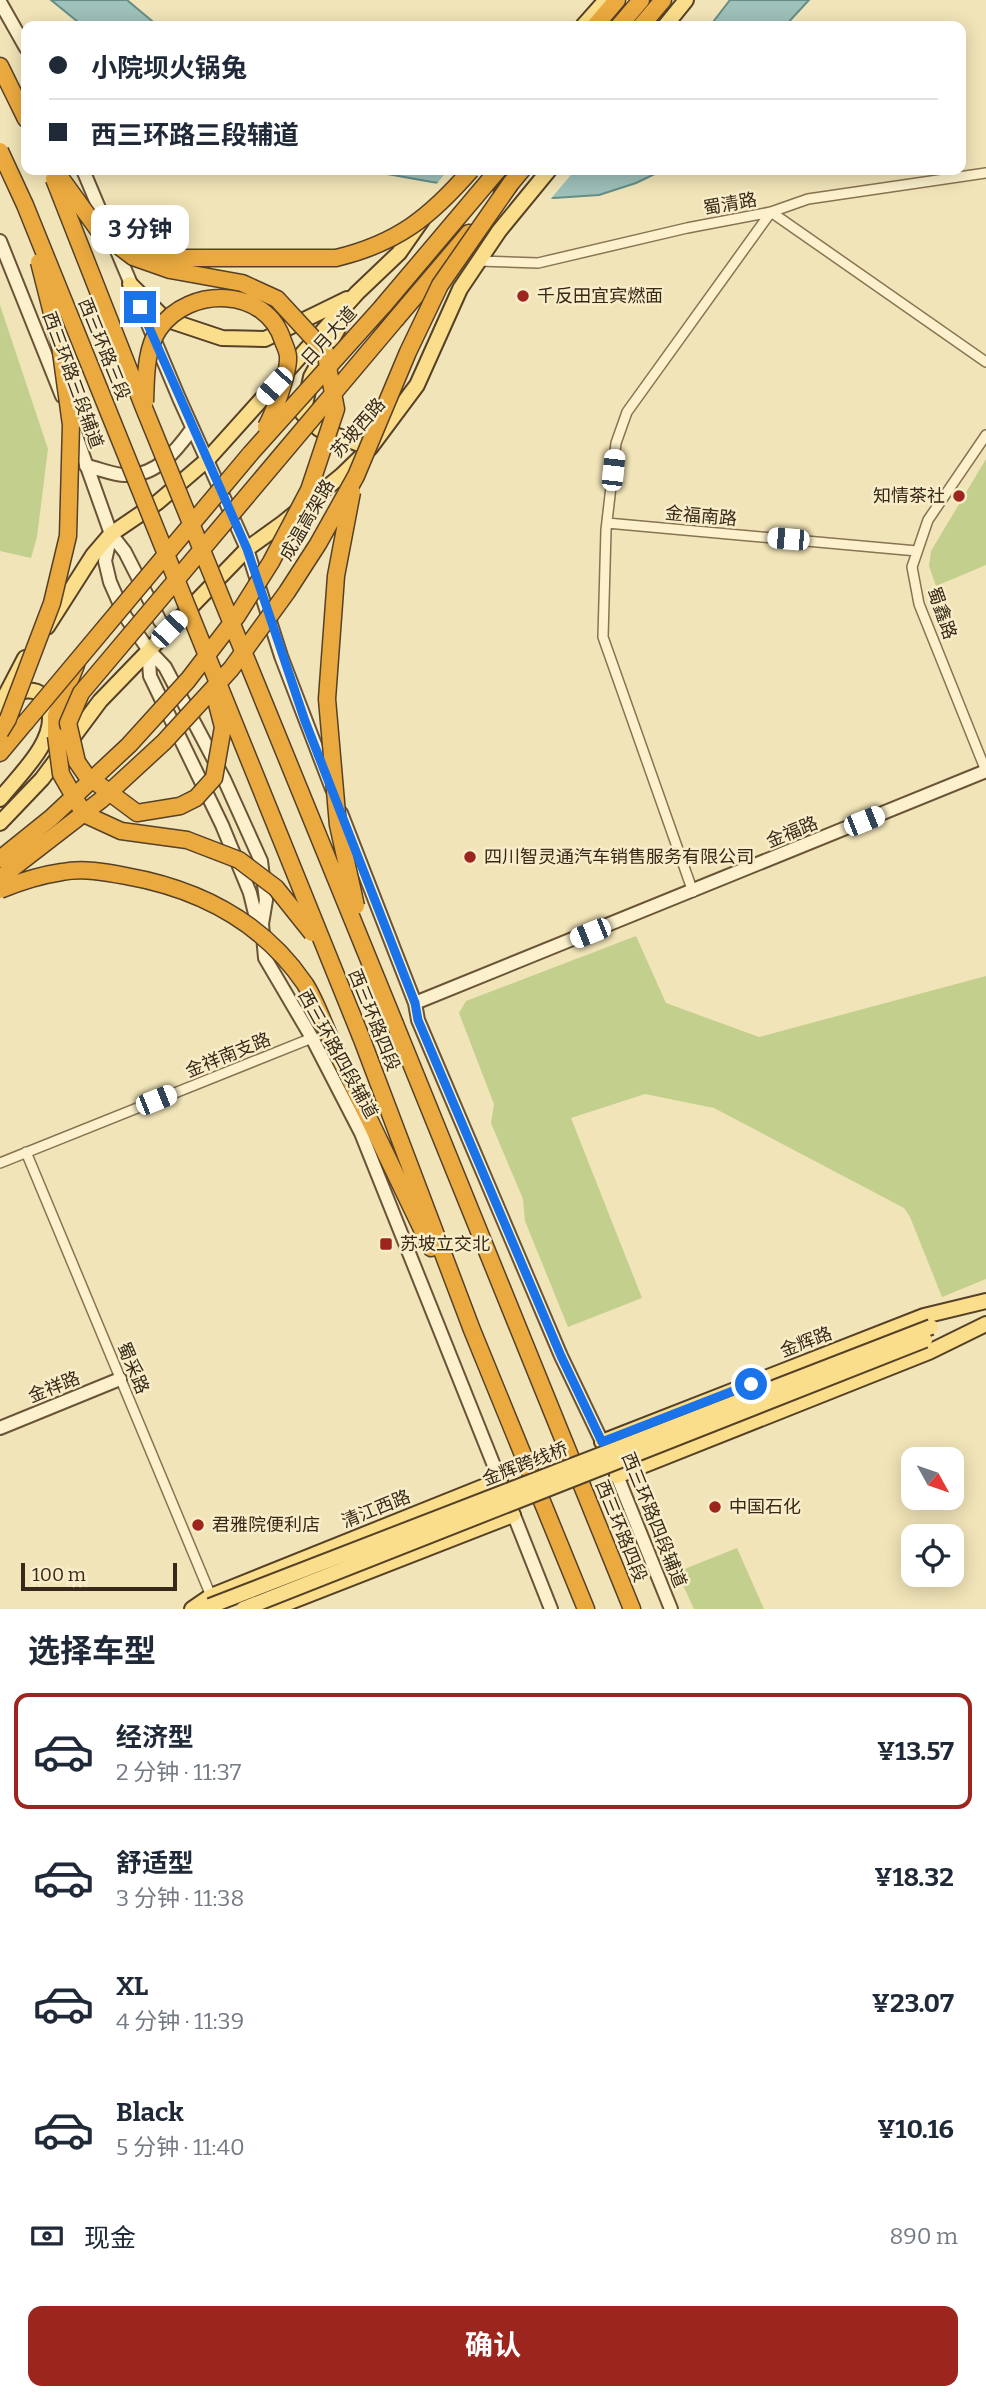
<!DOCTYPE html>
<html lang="zh">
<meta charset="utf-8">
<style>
body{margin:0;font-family:Bitter,"Noto Sans SC",serif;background:#f2f2f3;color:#1f2937;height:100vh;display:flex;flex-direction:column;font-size:26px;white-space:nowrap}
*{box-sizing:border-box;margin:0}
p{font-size:23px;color:#747a83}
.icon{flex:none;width:38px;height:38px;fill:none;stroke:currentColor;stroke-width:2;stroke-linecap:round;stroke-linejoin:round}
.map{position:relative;height:1609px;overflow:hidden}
.sheet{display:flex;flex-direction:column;background:#fff;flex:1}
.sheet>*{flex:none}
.banner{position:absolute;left:21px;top:21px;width:945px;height:154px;border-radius:14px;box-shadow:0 4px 18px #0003;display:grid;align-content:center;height:154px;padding:0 28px;background:#fff}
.needle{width:46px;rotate:130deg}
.tools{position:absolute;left:901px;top:1447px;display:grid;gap:14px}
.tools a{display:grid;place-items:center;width:63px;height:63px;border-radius:14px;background:#fff;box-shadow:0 4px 18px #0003;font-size:35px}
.scale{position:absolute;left:21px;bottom:18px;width:156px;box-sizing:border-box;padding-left:7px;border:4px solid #362919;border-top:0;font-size:19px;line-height:24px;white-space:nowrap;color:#362919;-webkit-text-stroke:5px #f8edc8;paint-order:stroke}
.end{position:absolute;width:32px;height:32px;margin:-16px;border:9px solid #1a73e8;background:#fff;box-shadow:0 0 0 4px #fff}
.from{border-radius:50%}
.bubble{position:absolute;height:49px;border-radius:14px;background:#fff;box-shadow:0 4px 18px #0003;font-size:23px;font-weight:700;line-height:49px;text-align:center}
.car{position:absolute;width:21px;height:42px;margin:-21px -10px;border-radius:9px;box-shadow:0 0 5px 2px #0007;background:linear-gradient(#fff 24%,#345 0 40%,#fff 0 76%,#345 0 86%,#fff 0)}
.banner b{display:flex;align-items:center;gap:24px;height:66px;font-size:26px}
.banner b+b{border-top:2px solid #e0e1e3}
.banner i{width:18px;height:18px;background:#1f2937}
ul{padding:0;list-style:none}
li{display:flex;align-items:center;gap:21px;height:116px;margin:0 14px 10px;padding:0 14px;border:4px solid transparent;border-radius:14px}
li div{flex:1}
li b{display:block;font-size:26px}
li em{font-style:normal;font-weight:700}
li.on{border-color:#9c251d}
li>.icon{width:63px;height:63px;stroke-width:1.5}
h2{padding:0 28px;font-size:32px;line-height:84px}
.pay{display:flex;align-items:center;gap:18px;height:77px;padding:0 28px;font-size:26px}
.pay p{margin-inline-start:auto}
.cta{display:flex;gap:14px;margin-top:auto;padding:14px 28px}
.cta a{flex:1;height:80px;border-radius:14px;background:#9c251d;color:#fff;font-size:28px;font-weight:700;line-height:80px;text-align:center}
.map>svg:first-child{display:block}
.green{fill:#c3cf8c}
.water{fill:#9ec1b9;stroke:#658e87;stroke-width:2}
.pier{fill:#f1e4b8}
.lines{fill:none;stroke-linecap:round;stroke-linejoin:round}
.street-casing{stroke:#887352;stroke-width:12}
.secondary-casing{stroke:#6a5336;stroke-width:16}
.primary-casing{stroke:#554028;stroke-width:18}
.highway-casing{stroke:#554028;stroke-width:19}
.street{stroke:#fcf1cc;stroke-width:9}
.secondary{stroke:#fcf1cc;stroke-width:12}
.primary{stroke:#fade8b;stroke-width:14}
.highway{stroke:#ebaa3f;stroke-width:16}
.primary-bridge-casing{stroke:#554028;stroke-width:18;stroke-linecap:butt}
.highway-bridge-casing{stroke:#554028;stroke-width:19;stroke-linecap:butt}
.primary-bridge{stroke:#fade8b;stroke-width:14}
.highway-bridge{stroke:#ebaa3f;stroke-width:16}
.route{stroke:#1a73e8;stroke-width:9}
.poi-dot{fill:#9c251d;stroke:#f8edc8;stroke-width:2.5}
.labels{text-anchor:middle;stroke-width:5;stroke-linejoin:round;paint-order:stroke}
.street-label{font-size:18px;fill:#362919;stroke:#f8edc8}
.poi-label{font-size:18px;fill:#362919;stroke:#f8edc8;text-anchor:start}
</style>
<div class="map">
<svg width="986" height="1609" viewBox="0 0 986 1609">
<rect width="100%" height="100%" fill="#f1e4b8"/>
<!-- green -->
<path class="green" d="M 0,305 L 48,449 L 37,537 L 31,558 L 0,551 Z
M 986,459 L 986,565 L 936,586 L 929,566 L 931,551 Z
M 636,936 L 666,1003 L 759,1037 L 986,976 L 986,1279 L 942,1297 L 910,1217 L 904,1208 L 714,1108 L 645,1094 L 571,1118 L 642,1298 L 568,1327 L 525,1221 L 523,1199 L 491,1123 L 494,1104 L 459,1013 L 466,1001 Z
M 737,1548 L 764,1609 L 694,1609 L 677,1572 Z"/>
<!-- water -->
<path class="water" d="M 51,0 L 127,0 L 158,26 L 83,26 Z
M 730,0 L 809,0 L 785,26 L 710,26 Z
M 365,170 L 663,170 L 636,183 L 599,195 L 554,198 L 432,182 Z"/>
<!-- pier -->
<path class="pier" d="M 448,170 L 575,170 L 549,201 L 435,186 Z"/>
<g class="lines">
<defs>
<path id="street" d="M 479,261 L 538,263 L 687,228 L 771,212 L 986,362
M 986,435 L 928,520 L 912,567 L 919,604 L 986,771
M 607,523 L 917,551
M 693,892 L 603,637 L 606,530 L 616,443 L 627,412 L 771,212 L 808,199 L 986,173
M 26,1152 L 211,1596
M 0,1163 L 312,1038"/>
<path id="secondary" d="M 0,2 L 26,48
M 83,170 L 179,398 L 247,549 L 281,656 L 332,789
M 0,241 L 62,396
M 74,430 L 111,534 L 125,552 L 160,621 L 169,629
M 86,466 C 98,468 113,475 125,475 C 156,477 176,451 192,429
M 111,534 L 105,561 L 110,582 L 125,616 L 148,649 L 165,667 L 224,779 L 261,861 L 266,900 L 262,924 L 265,958 L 312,1038 L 361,1133 L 503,1488
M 148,649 L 150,676 L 222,825 L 250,893 L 259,930
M 341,813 L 415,1003 L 418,1020 L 561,1356 L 605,1448
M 415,1003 L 986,771
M 0,1428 L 120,1379
M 614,1468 L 671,1609
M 511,1508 L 551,1609"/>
<path id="primary" d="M 583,26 L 606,0
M 665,26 L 686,0
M 130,284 L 165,319 L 222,338 L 265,339 L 347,299
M 345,316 L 311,377 L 303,414 L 319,429 L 370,448
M 47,627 L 93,555 L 111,534 L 158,502 L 207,460 L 357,293 L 399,253 L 422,220
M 0,706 L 25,658
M 0,799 C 18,776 57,741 49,710 C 47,704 47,700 42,695 C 33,687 21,691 11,695
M 0,823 L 42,779 L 100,701 L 247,549 L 283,523 L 341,476 L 370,448 L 417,385 L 460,289 L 499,231 L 549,170
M 602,1442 L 924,1316 L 986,1301
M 617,1476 L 929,1352 L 986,1324
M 192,1609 L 211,1596 L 500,1480
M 272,1609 L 513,1515"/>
<path id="highway" d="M 595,26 L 617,0
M 619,26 L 641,0
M 641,26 L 663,0
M 0,66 L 26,119
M 502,194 L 522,170
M 383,306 L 498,170
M 396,319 L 469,233
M 56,736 L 56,715 L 76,665
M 0,753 L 25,723
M 395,1024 L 632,1609
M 361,1037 L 472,1330 L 586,1609
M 332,1042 L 431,1248"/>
</defs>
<!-- street casing -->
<use href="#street" class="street-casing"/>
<!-- secondary casing -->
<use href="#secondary" class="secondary-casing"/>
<!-- primary casing -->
<use href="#primary" class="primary-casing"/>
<!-- highway casing -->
<use href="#highway" class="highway-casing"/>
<!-- street -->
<use href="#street" class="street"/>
<!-- secondary -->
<use href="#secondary" class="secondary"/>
<!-- primary -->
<use href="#primary" class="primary"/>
<!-- highway -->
<use href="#highway" class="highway"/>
<defs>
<path id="primary-bridge" d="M 210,1606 L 931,1327
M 243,1609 L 925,1340"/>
<path id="highway-bridge" d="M 0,151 L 25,205 L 361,1037
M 54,179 L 144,408 L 395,1024
M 143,252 L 179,258 L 336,258 C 398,243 430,217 471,170
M 145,402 C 146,379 145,349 159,329 C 189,285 267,287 283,341 C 285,346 288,352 288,357 C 289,372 274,413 266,427
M 352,492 L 336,576 L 327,699 L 338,825 L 356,906
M 216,700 L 223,727 L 214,778 L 196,798 L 180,806 L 137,813 L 86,775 L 77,762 L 68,723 L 81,693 L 396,319
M 25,723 L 251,453 L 383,306
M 0,732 L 8,719 L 52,603 L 68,536 L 71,425 L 60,345 L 39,262
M 56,736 L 61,774 L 84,814 L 121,831 L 187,840 L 239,860 L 276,888 L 312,933
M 0,859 L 51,818 L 129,745 L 188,680 L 237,616 L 271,562 L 309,490 L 336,409 L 325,351 L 277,299 L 242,283 L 170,270 L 133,257 L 99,231 L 55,170
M 0,878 L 101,800 L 164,742 L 231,669 L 287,592 L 318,544 L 356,476 L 408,352 L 440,285 L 511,183
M 0,890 C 19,882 41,875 62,872 C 83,868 105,872 126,876 C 199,889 262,921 305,984 C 316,1001 323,1023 332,1042"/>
</defs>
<!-- primary-bridge casing -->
<use href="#primary-bridge" class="primary-bridge-casing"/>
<!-- highway-bridge casing -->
<use href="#highway-bridge" class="highway-bridge-casing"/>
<!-- primary-bridge -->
<use href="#primary-bridge" class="primary-bridge"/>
<!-- highway-bridge -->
<use href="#highway-bridge" class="highway-bridge"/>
</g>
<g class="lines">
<!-- route -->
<path class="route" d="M 140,307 L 247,549 L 305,721 L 415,1003 L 418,1020 L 561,1356 L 602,1442 L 751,1384"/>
</g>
<!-- markers -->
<g class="poi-dot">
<circle cx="523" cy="296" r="7"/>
<circle cx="959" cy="496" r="7"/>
<circle cx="470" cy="857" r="7"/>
<rect x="379" y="1237" width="14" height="14" rx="3.5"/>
<circle cx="715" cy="1507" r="7"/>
<circle cx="198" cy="1525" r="7"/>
</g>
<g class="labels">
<!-- street labels -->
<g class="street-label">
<text transform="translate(730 204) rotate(-10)" y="6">蜀清路</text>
<text transform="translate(329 336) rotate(-48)" y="6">日月大道</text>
<text transform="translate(104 349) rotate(68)" y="6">西三环路三段</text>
<text transform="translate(73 380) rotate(70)" y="6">西三环路三段辅道</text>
<text transform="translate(358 428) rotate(-49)" y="6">苏坡西路</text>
<text transform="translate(701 516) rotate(5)" y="6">金福南路</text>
<text transform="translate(307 520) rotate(-60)" y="6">成温高架路</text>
<text transform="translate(942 613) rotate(71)" y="6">蜀鑫路</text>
<text transform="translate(792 832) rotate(-22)" y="6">金福路</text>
<text transform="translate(374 1020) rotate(68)" y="6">西三环路四段</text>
<text transform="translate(338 1054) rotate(61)" y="6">西三环路四段辅道</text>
<text transform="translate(228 1055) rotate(-22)" y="6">金祥南支路</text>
<text transform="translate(806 1342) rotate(-21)" y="6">金辉路</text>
<text transform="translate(133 1368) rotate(67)" y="6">蜀采路</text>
<text transform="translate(54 1387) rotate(-22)" y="6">金祥路</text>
<text transform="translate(525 1464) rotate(-21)" y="6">金辉跨线桥</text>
<text transform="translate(376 1509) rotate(-22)" y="6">清江西路</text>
<text transform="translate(654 1520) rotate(68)" y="6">西三环路四段辅道</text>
<text transform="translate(621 1531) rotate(68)" y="6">西三环路四段</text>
</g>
<!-- poi labels -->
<g class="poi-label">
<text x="537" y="302">千反田宜宾燃面</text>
<text x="945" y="502" text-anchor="end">知情茶社</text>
<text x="484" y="863">四川智灵通汽车销售服务有限公司</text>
<text x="400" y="1250">苏坡立交北</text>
<text x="729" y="1513">中国石化</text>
<text x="212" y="1531">君雅院便利店</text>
</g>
</g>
</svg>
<div class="tools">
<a><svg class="needle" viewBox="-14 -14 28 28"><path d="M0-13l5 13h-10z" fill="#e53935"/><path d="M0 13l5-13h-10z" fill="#747a83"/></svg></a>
<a><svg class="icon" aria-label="locate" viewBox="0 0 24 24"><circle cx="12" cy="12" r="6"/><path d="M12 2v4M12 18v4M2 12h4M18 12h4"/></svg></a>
</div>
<div class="scale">100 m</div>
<i class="end from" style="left:751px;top:1384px"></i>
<i class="end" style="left:140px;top:307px"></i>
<div class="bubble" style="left:91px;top:205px;width:98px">3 分钟</div>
<i class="car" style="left:274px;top:386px;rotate:222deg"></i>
<i class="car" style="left:613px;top:470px;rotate:6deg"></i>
<i class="car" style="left:788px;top:539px;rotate:275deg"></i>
<i class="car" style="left:169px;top:629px;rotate:44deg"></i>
<i class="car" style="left:864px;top:821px;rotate:68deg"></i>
<i class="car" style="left:590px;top:933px;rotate:248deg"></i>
<i class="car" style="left:156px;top:1100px;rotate:68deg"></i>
<div class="banner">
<b><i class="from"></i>小院坝火锅兔</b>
<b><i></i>西三环路三段辅道</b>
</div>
</div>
<section class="sheet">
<h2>选择车型</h2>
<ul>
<li class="on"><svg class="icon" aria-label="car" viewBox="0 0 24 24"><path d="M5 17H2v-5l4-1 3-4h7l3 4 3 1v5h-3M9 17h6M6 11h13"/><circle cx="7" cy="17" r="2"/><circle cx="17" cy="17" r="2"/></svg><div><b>经济型</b><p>2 分钟 · 11:37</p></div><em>¥13.57</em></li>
<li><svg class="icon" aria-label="car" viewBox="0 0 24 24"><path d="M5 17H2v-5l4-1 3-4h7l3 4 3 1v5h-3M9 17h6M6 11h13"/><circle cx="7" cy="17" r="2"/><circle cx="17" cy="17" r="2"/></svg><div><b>舒适型</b><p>3 分钟 · 11:38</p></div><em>¥18.32</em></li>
<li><svg class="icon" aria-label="car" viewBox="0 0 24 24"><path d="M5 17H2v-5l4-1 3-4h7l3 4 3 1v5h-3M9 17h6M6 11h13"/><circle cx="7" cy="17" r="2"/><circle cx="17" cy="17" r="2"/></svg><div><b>XL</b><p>4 分钟 · 11:39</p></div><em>¥23.07</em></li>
<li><svg class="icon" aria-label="car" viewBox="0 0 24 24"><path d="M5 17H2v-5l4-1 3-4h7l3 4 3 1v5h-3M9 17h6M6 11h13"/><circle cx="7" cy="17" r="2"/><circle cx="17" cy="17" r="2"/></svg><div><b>Black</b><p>5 分钟 · 11:40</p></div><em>¥10.16</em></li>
</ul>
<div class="pay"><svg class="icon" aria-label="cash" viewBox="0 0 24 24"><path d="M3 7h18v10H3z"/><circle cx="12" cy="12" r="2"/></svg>现金<p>890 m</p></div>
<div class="cta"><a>确认</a></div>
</section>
